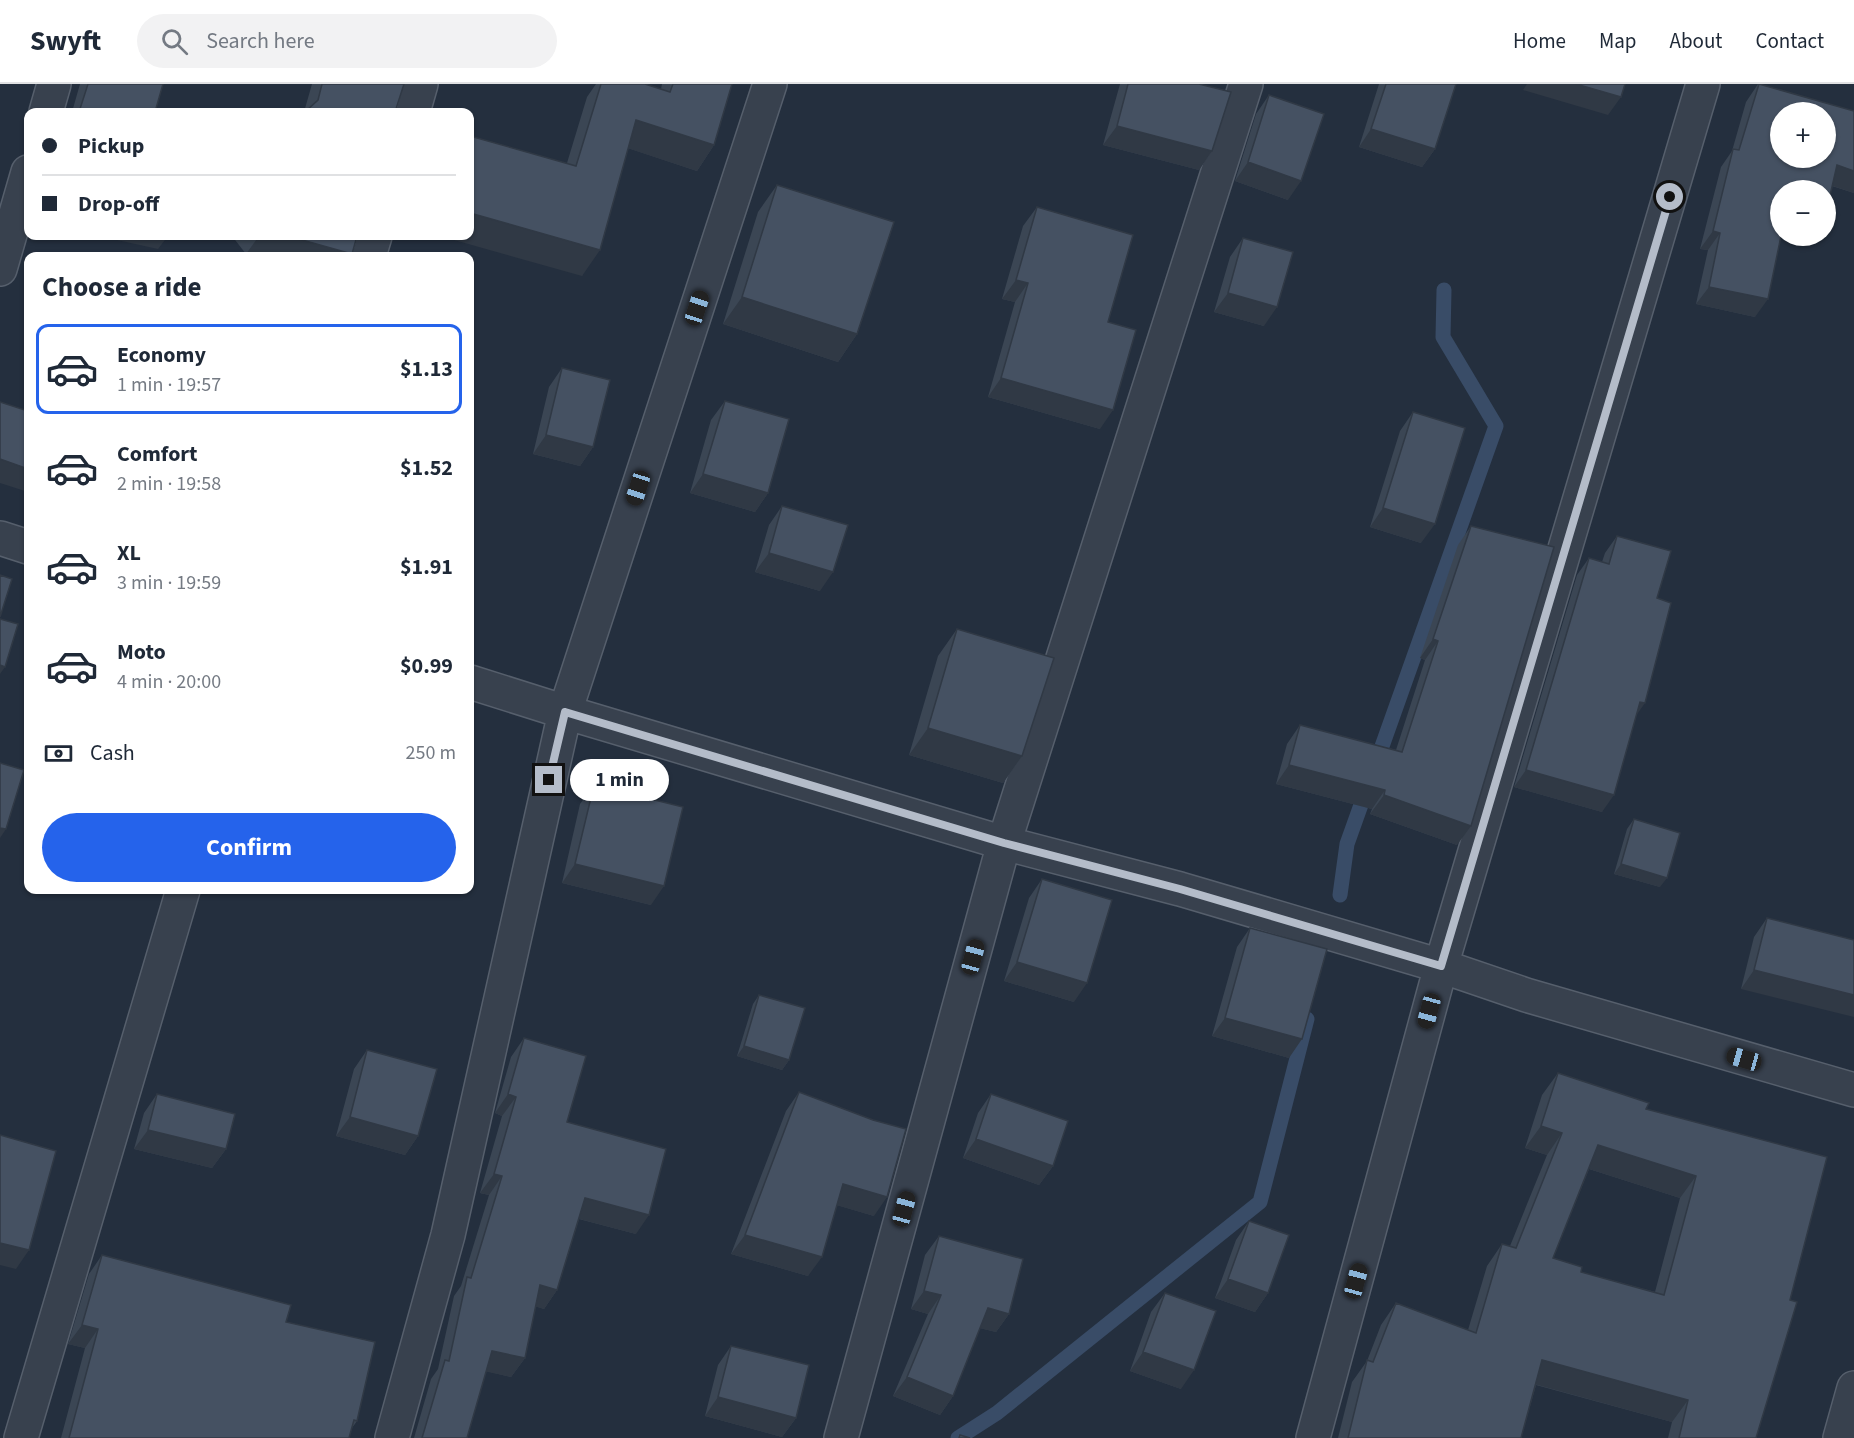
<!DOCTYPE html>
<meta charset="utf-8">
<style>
body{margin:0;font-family:"Source Sans 3",sans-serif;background:#f2f2f3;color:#1f2937;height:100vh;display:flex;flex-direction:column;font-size:22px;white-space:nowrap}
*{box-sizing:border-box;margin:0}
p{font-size:20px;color:#747a83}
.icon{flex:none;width:33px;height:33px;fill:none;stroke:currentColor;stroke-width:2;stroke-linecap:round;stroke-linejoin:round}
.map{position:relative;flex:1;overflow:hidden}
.panel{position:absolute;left:24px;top:168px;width:450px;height:642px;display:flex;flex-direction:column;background:#fff;border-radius:12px;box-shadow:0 2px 4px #0004}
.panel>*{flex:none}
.banner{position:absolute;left:24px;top:24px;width:450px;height:132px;border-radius:12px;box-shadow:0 2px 4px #0004;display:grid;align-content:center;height:132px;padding:0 18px;background:#fff}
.fabs{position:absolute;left:1770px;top:18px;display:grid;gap:12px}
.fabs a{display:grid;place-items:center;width:66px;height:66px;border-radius:50%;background:#fff;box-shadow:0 2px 4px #0004;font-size:30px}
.end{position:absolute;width:27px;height:27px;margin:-14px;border:8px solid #b4bcc9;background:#111;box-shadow:0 0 0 3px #111}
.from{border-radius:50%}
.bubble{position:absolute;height:42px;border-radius:21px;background:#fff;box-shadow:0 2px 4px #0004;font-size:20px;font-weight:700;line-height:42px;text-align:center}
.car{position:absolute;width:18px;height:36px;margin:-18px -9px;border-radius:8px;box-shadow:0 0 4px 2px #0007;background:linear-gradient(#222 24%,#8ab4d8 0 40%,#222 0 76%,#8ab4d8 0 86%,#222 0)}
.banner b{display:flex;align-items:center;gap:21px;height:57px;font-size:22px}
.banner b+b{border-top:2px solid #e0e1e3}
.banner i{width:15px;height:15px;background:#1f2937}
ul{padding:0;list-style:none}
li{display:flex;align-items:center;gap:18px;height:90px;margin:0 12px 9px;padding:0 6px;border:3px solid transparent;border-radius:12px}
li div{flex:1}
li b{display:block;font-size:22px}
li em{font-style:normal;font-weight:700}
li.selected{border-color:#2563eb}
li>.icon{width:54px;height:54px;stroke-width:1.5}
h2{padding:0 18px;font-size:27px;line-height:72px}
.pay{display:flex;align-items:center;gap:15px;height:66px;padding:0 18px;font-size:22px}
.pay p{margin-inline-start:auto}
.cta{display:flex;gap:12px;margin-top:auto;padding:12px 18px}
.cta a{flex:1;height:69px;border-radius:36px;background:#2563eb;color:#fff;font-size:24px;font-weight:700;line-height:69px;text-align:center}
header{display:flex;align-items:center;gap:36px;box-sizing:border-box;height:84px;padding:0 30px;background:#fff;border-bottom:2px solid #e0e1e3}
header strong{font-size:28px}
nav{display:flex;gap:33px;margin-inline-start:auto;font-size:21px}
.search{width:420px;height:54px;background:#f2f2f3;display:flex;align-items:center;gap:15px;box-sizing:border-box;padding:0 21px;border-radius:33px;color:#747a83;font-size:22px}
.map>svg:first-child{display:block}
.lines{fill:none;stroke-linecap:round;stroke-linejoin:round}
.stream{stroke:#394c67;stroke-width:15}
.street-casing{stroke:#565f6c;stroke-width:36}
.street{stroke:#38414e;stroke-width:33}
.wall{fill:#3b4654;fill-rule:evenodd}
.shaded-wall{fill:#303945}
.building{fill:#455162;stroke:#303945;stroke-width:1.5;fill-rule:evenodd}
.route{stroke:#b4bcc9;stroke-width:8}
</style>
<header>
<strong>Swyft</strong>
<div class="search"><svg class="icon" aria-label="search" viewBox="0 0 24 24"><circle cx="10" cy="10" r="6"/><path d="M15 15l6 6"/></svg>Search here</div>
<nav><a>Home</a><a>Map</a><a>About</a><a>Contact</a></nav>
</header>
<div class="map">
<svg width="1854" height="1354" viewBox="0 0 1854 1354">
<rect width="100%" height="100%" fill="#242f3e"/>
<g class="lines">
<!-- stream -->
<path class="stream" d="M 1375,682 L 1496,342 L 1443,253 L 1444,206
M 1340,811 L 1347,760 L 1367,704
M 958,1354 L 997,1329 L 1260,1118 L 1307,935"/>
<defs>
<path id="street" d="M 46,28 L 54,0
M 413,28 L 421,0
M 369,172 L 375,152
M 0,185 L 28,88
M 0,454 L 28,463
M 470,598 L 565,628 L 1004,759 L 1180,805 L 1441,882 L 1526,911 L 1854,1006
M 21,1354 L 183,806
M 392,1354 L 448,1151 L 565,628 L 770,0
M 841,1354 L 1004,759 L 1246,0
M 1313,1354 L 1441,882 L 1703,0
M 1840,1354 L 1854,1304"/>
</defs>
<!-- street casing -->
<use href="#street" class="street-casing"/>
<!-- street -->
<use href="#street" class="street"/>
</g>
<!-- wall -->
<path class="wall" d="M 80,0 L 163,0 L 155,28 L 72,28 Z
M 312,0 L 404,0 L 395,28 L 304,28 Z
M 596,0 L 645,0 L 661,5 L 662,0 L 732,0 L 714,61 L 697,87 L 628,64 L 582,192 L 567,79 L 587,13 Z
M 1120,0 L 1199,0 L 1212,67 L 1199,86 L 1103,61 Z
M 1379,0 L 1456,0 L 1435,65 L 1422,83 L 1359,63 Z
M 1758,0 L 1854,109 L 1832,102 L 1780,106 L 1755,233 L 1696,220 L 1708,166 L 1700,165 L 1721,83 L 1732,67 L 1746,18 Z
M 1269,11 L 1288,116 L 1235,97 L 1256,30 Z
M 777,101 L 857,250 L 838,278 L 723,240 L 758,128 Z
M 1037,123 L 1108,238 L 1100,345 L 988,313 L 1015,218 L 1002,215 L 1023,142 Z
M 232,152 L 357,152 L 352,170 L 350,172 L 255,172 L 246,170 Z
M 1243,154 L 1264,242 L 1214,228 L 1230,173 Z
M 562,284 L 593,363 L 580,382 L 533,370 L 549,303 Z
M 725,317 L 768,409 L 755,428 L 690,409 L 711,336 Z
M 1413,328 L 1421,459 L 1370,443 L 1400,347 Z
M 782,422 L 820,507 L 755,488 L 769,441 Z
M 1471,442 L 1457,761 L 1370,730 L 1372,725 L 1276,700 L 1287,660 L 1300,641 L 1396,666 L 1425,576 L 1420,574 L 1458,461 Z
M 1617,452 L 1657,514 L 1636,631 L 1602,728 L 1514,703 L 1577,491 L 1589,474 L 1602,478 L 1605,469 Z
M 957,545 L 1022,672 L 1003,699 L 909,671 L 938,572 Z
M 594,701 L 651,821 L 562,799 L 580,720 Z
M 1634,735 L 1660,803 L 1614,790 L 1627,745 Z
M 1042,795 L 1074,918 L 1004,897 L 1029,814 Z
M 1767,834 L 1854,856 L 1741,905 L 1754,853 Z
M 1250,844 L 1289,974 L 1212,952 L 1237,863 Z
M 759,911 L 789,976 L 782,986 L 737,972 L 753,920 Z
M 524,954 L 567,1038 L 636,1150 L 579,1135 L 557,1206 L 544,1225 L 535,1222 L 525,1274 L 511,1293 L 486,1287 L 467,1354 L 414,1354 L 431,1295 L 438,1285 L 454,1212 L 461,1202 L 489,1111 L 480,1109 L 502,1032 L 495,1029 L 511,973 Z
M 367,966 L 418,1052 L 405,1071 L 336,1052 L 354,985 Z
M 1558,989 L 1646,1025 L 1790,1216 L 1756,1354 L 1668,1354 L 1672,1338 L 1536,1301 L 1521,1354 L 1338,1354 L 1352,1298 L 1367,1277 L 1381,1241 L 1396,1219 L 1468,1246 L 1487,1182 L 1502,1160 L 1510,1162 L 1547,1071 L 1525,1064 L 1542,1011 ZM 1589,1085 L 1680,1114 L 1655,1208 L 1581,1188 L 1553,1174 Z
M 799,1008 L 874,1132 L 837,1121 L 808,1192 L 731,1170 L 786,1027 Z
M 157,1010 L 226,1065 L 212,1084 L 134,1065 L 144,1029 Z
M 991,1010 L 1053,1082 L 1039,1101 L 963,1074 L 978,1029 Z
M 1249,1137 L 1268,1209 L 1255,1228 L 1215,1214 L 1236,1156 Z
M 939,1152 L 1009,1230 L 996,1248 L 980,1244 L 953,1312 L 940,1331 L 893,1312 L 928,1230 L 911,1225 L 925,1171 Z
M 102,1171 L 286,1238 L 357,1337 L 352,1344 L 349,1354 L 61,1354 L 85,1264 L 68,1260 L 89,1190 Z
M 1165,1209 L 1181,1305 L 1130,1287 L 1151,1228 Z
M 731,1262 L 796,1334 L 782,1353 L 705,1332 L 718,1281 Z"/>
<!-- shaded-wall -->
<path class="shaded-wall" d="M 1527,0 L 1576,0 L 1621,13 L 1608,31 L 1523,6 Z
M 636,36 L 714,61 L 697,87 L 618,61 Z
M 1117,42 L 1212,67 L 1199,86 L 1103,61 Z
M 1371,45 L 1435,65 L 1422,83 L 1359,63 Z
M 1248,78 L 1301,97 L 1288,116 L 1235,97 Z
M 1837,81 L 1854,87 L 1854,109 L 1824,99 Z
M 470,129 L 600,166 L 582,192 L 440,152 L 470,152 Z
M 1713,147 L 1720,149 L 1708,166 L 1700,165 Z
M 99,152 L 168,152 L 158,165 Z
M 259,152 L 288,152 L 352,170 L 350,172 L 255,172 L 246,170 Z
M 1016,196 L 1028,199 L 1015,218 L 1002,215 Z
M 1709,203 L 1768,215 L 1755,233 L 1696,220 Z
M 1228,209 L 1277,223 L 1264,242 L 1214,228 Z
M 742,213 L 857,250 L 838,278 L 723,240 Z
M 1001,294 L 1113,326 L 1100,345 L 988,313 Z
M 546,351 L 593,363 L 580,382 L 533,370 Z
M 0,375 L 28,385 L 28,408 L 0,399 Z
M 703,390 L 768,409 L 755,428 L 690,409 Z
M 1383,424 L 1435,440 L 1421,459 L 1370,443 Z
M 769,469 L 833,488 L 820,507 L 755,488 Z
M 1433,555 L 1438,557 L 1425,576 L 1420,574 Z
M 0,581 L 5,583 L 0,590 Z
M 1640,618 L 1645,619 L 1633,636 Z
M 928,644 L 1022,672 L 1003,699 L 909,671 Z
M 1289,681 L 1385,706 L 1372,725 L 1276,700 Z
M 1526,686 L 1614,711 L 1602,728 L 1514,703 Z
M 1384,711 L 1471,742 L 1457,761 L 1370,730 Z
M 0,744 L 6,745 L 0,754 Z
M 575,780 L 664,802 L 651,821 L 562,799 Z
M 1621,780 L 1667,794 L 1660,803 L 1614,790 Z
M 1017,878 L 1087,899 L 1074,918 L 1004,897 Z
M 1754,886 L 1854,911 L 1854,933 L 1741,905 Z
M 1225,934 L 1302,955 L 1289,974 L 1212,952 Z
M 744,962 L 789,976 L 782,986 L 737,972 Z
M 508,1010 L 516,1013 L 502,1032 L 495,1029 Z
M 350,1033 L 418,1052 L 405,1071 L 336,1052 Z
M 1541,1042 L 1562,1049 L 1547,1071 L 1525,1064 Z
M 148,1046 L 226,1065 L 212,1084 L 134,1065 Z
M 976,1055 L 1053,1082 L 1039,1101 L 963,1074 Z
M 1598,1061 L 1696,1092 L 1680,1114 L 1583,1083 Z
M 494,1090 L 502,1092 L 489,1111 L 480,1109 Z
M 843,1100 L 887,1113 L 874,1132 L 829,1119 Z
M 585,1114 L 649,1131 L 636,1150 L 572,1133 Z
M 745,1151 L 822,1173 L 808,1192 L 731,1170 Z
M 0,1159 L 29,1166 L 16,1185 L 0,1181 Z
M 1228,1195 L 1268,1209 L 1255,1228 L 1215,1214 Z
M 540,1201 L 557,1206 L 544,1225 L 527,1220 Z
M 924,1207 L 941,1211 L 928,1230 L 911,1225 Z
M 988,1224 L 1009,1230 L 996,1248 L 975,1243 Z
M 82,1241 L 98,1245 L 85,1264 L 68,1260 Z
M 492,1267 L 525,1274 L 511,1293 L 479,1286 Z
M 1143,1268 L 1194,1286 L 1181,1305 L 1130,1287 Z
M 1542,1276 L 1688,1316 L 1672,1338 L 1527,1298 Z
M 907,1293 L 953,1312 L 940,1331 L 893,1312 Z
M 718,1313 L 796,1334 L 782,1353 L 705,1332 Z"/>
<!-- building -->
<path class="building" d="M 88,0 L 163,0 L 155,28 L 79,28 Z
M 322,0 L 404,0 L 395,28 L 306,28 L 306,27 L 318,16 Z
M 601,0 L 645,0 L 670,8 L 673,0 L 732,0 L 714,61 L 636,36 L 600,166 L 470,129 L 470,52 L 576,82 Z
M 1128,0 L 1199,0 L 1231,8 L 1212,67 L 1117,42 Z
M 1386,0 L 1456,0 L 1435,65 L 1371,45 Z
M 1576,0 L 1625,0 L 1621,13 Z
M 1759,0 L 1854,27 L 1854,87 L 1837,81 L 1826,129 L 1826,106 L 1780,106 L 1781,152 L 1768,215 L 1709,203 L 1720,149 L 1713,147 L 1733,65 L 1739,66 ZM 1780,28 L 1826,28 L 1826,74 L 1780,74 Z
M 1269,11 L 1324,30 L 1301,97 L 1248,78 Z
M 777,101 L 894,138 L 857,250 L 742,213 Z
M 1037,123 L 1133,151 L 1108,238 L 1136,246 L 1113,326 L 1001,294 L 1028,199 L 1016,196 Z
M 288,152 L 357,152 L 352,170 Z
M 1243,154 L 1293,168 L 1277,223 L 1228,209 Z
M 562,284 L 610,296 L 593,363 L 546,351 Z
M 725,317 L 789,335 L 768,409 L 703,390 Z
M 0,318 L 28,327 L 28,385 L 0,375 Z
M 1413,328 L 1465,344 L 1435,440 L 1383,424 Z
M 782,422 L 848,441 L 833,488 L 769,469 Z
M 1471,442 L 1554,463 L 1471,742 L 1384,711 L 1385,706 L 1289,681 L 1300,641 L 1402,668 L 1438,557 L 1433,555 Z
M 1617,452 L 1671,467 L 1657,514 L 1671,519 L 1645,619 L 1640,618 L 1614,711 L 1526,686 L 1589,474 L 1609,480 Z
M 0,491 L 12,495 L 0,533 Z
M 0,535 L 18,540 L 5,583 L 0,581 Z
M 957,545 L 1054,574 L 1022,672 L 928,644 Z
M 0,679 L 24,686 L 6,745 L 0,744 Z
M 594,701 L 683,723 L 664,802 L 575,780 Z
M 1634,735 L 1680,749 L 1667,794 L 1621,780 Z
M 1042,795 L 1112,816 L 1087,899 L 1017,878 Z
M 1767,834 L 1854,856 L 1854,911 L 1754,886 Z
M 1250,844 L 1327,865 L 1302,955 L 1225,934 Z
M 759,911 L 805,924 L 789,976 L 744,962 Z
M 524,954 L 586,972 L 567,1038 L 666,1065 L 649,1131 L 585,1114 L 557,1206 L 540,1201 L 525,1274 L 492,1267 L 467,1354 L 422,1354 L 445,1276 L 449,1277 L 467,1193 L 471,1194 L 502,1092 L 494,1090 L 516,1013 L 508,1010 Z
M 367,966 L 437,985 L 418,1052 L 350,1033 Z
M 1558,989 L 1649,1019 L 1646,1025 L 1827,1073 L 1790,1216 L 1797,1218 L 1756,1354 L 1679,1354 L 1688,1316 L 1542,1276 L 1521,1354 L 1348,1354 L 1367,1276 L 1373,1278 L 1396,1219 L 1476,1249 L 1502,1160 L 1516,1164 L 1562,1049 L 1541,1042 ZM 1598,1061 L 1696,1092 L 1664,1211 L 1581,1188 L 1582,1183 L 1553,1174 Z
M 799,1008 L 873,1036 L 906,1045 L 887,1113 L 843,1100 L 822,1173 L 745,1151 Z
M 157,1010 L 235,1030 L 226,1065 L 148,1046 Z
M 991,1010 L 1068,1037 L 1053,1082 L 976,1055 Z
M 0,1051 L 56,1067 L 29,1166 L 0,1159 Z
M 1249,1137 L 1289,1151 L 1268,1209 L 1228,1195 Z
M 939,1152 L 1023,1175 L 1009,1230 L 988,1224 L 953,1312 L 907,1293 L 941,1211 L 924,1207 Z
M 102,1171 L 291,1221 L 286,1238 L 375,1258 L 357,1337 L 354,1336 L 349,1354 L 69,1354 L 98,1245 L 82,1241 Z
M 1165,1209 L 1216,1227 L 1194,1286 L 1143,1268 Z
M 731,1262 L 809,1281 L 796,1334 L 718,1313 Z
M 960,1351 L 970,1354 L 959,1354 Z"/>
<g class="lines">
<!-- route -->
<path class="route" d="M 549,696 L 565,628 L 1004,759 L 1180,805 L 1441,882 L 1670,113"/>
</g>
</svg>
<div class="fabs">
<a>+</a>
<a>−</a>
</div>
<i class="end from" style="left:1670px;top:113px"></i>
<i class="end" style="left:549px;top:696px"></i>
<div class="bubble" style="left:570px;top:675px;width:99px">1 min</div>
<i class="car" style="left:697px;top:224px;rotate:18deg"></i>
<i class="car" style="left:638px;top:404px;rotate:198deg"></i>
<i class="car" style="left:973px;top:873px;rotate:15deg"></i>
<i class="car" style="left:1429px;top:927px;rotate:195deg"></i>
<i class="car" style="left:1744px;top:975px;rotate:286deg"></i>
<i class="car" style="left:904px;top:1125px;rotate:15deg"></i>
<i class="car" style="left:1356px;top:1197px;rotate:15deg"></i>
<div class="banner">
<b><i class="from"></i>Pickup</b>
<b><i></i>Drop-off</b>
</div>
<section class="panel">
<h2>Choose a ride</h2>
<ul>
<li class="selected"><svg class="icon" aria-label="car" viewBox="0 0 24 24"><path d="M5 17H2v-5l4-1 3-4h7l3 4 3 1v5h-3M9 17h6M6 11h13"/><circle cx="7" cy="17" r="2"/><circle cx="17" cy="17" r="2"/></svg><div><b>Economy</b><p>1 min · 19:57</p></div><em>$1.13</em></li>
<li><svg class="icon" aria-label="car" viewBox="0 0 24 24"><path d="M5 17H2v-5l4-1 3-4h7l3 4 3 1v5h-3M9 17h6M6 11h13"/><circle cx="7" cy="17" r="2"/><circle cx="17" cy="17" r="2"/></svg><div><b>Comfort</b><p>2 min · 19:58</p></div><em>$1.52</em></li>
<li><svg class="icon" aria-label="car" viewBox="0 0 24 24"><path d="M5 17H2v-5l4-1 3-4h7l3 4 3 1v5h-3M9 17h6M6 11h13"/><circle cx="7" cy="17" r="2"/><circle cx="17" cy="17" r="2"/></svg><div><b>XL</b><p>3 min · 19:59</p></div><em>$1.91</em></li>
<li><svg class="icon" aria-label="car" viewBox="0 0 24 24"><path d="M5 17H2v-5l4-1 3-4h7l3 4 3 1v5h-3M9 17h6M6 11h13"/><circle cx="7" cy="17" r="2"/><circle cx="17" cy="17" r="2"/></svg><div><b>Moto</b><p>4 min · 20:00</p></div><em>$0.99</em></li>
</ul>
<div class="pay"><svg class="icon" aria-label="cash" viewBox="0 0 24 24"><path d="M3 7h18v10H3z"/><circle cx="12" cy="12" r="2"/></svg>Cash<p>250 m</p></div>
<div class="cta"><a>Confirm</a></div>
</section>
</div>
